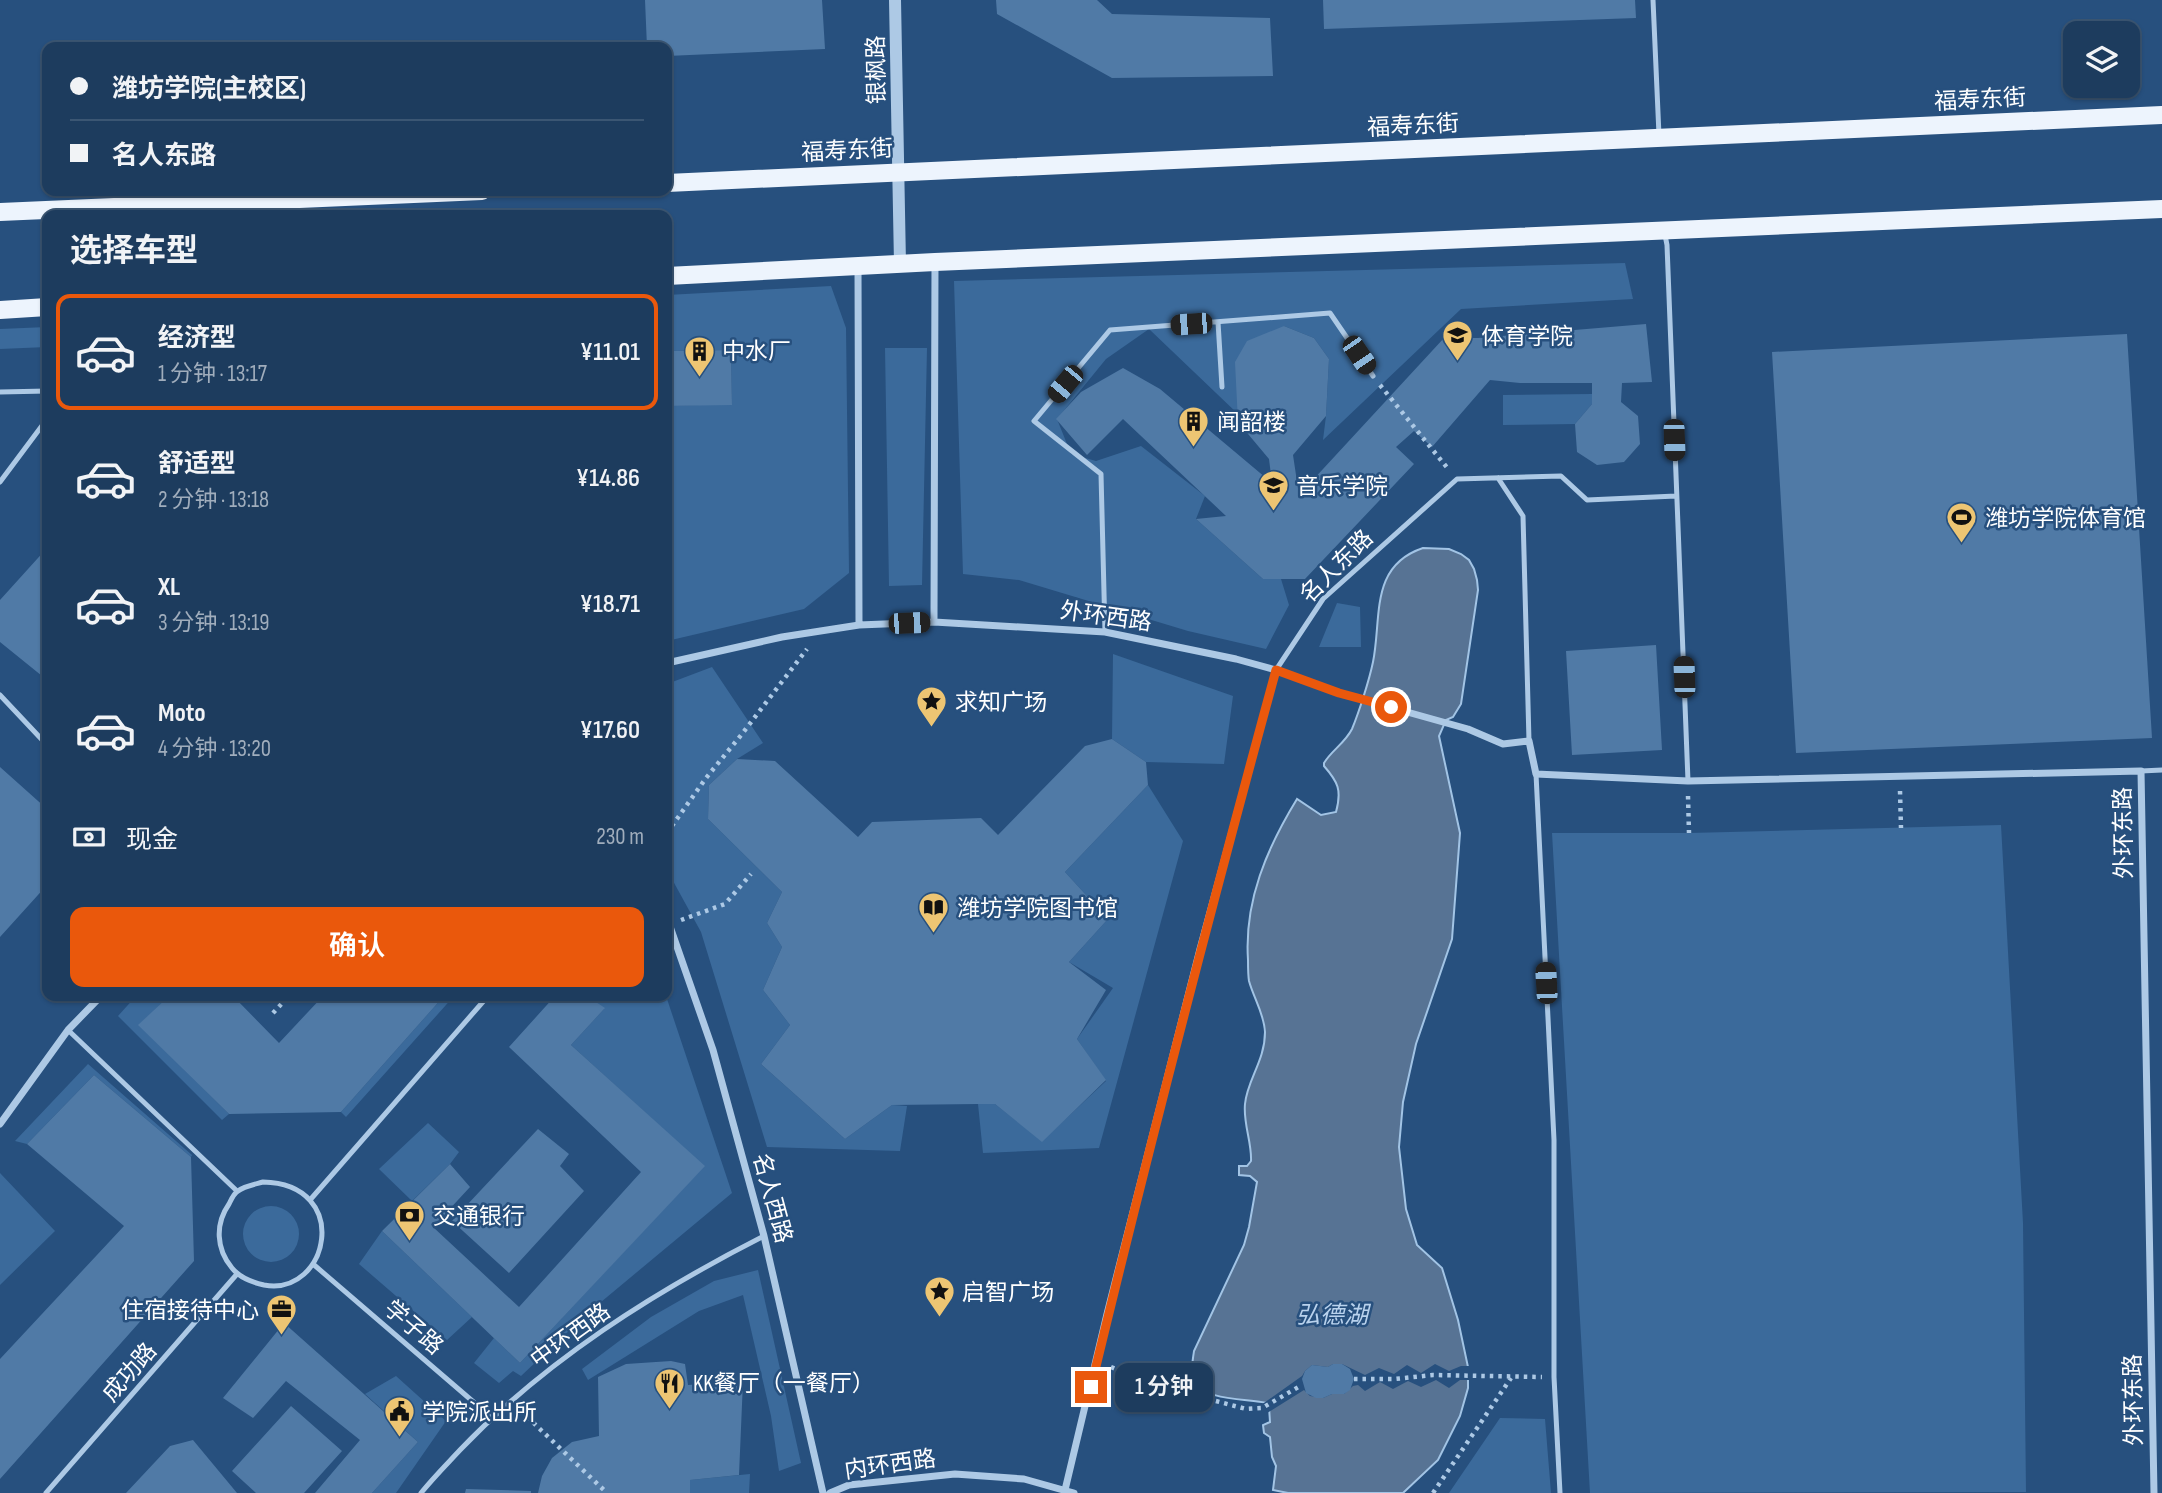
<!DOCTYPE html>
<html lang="zh">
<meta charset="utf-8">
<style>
body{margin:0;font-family:"Sofia Sans Condensed","Noto Sans SC",sans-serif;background:#2a4767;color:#f1f3f6;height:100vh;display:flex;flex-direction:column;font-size:26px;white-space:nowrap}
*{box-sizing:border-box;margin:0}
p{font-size:23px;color:#a0adbc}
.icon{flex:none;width:38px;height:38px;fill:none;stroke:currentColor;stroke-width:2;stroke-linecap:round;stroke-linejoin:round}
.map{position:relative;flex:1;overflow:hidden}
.details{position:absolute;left:42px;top:210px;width:630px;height:791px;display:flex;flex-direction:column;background:#1d3c5e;border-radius:14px;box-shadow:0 2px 5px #0004,0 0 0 2px #3b5673}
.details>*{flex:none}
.hud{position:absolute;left:42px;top:42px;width:630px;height:154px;border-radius:14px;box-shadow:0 2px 5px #0004,0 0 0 2px #3b5673;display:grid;align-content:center;height:154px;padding:0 28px;background:#1d3c5e}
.buttons{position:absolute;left:2063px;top:21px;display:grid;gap:14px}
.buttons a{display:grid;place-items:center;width:77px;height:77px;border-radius:14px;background:#1d3c5e;box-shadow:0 2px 5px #0004,0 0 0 2px #3b5673;font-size:35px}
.end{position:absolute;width:32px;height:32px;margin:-16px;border:9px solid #ea580c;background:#fff;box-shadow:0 0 0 4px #fff}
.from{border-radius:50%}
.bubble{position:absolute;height:49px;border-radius:14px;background:#1d3c5e;box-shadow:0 2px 5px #0004,0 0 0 2px #3b5673;font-size:23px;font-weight:600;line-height:49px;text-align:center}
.car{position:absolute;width:21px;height:42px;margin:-21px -10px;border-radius:9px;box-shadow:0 0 5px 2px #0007;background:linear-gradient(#222 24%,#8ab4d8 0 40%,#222 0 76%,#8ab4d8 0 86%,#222 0)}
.hud b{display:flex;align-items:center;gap:24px;height:66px;font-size:26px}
.hud b+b{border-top:2px solid #3b5673}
.hud i{width:18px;height:18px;background:#f1f3f6}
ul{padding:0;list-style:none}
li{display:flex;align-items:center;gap:21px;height:116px;margin:0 14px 10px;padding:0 14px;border:4px solid transparent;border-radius:14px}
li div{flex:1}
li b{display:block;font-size:26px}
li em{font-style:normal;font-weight:600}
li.active{border-color:#ea580c}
li>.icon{width:63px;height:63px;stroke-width:1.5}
h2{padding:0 28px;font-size:32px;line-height:84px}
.pay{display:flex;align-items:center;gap:18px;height:77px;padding:0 28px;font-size:26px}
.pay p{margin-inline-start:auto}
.primary-button{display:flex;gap:14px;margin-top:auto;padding:14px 28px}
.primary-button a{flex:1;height:80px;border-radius:14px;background:#ea580c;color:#fff;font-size:28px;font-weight:600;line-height:80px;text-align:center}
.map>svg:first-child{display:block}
.green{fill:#3b6a9b}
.water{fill:#577394;stroke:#a2c4e5;stroke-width:2}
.pier{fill:#27507e}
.building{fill:#507aa6}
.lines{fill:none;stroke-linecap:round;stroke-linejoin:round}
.path{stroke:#adc9e5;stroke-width:4.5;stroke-dasharray:3.5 5;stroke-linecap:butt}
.service{stroke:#adc9e5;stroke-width:5}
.minor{stroke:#adc9e5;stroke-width:7}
.tertiary{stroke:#adc9e5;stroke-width:12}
.primary{stroke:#edf4fd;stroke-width:18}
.route{stroke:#ea580c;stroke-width:9}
.labels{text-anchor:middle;stroke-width:5;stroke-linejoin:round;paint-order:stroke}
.street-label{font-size:23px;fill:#fff;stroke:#27507e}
.poi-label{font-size:23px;fill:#fff;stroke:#27507e;text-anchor:start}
.water-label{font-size:24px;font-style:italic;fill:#b9d2ed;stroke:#27507e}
</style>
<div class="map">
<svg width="2162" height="1493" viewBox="0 0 2162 1493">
<rect width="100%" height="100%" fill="#27507e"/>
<!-- green -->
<path class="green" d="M 1625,263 L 1633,299 L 1461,309 L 1323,440 L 1326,416 L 1329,359 L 1314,338 L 1284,326 L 1238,414 L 1149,329 L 1106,359 L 1057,419 L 1071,454 L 1096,461 L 1141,446 L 1205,496 L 1196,519 L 1263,579 L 1281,579 L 1289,605 L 1266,649 L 1188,631 L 1019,580 L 963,574 L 954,281 Z
M 831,286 L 846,328 L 849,573 L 804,609 L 667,641 L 667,406 L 732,404 L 731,350 L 667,351 L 667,295 Z
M 47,327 L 47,347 L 0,349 L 0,329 Z
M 885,348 L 927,348 L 922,585 L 889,586 Z
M 1592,394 L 1592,404 L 1575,424 L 1503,425 L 1503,395 Z
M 1337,603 L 1360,607 L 1361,647 L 1319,647 Z
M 1113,654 L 1233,696 L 1224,764 L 1146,762 L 1112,739 Z
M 712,667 L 763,743 L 737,759 L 709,785 L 708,819 L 782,892 L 767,923 L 782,947 L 763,990 L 790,1025 L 761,1064 L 845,1139 L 892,1105 L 907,1106 L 900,1151 L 767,1147 L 701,932 L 667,870 L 667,684 Z
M 1148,785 L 1183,841 L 1099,1148 L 983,1153 L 978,1104 L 995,1104 L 1042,1141 L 1106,1081 L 1077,1039 L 1113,988 L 1069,962 L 1108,919 L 1065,872 Z
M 2001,825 L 2023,1223 L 2026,1492 L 1590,1493 L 1552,833 L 1689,833 Z
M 136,996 L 169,996 L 139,1025 L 229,1114 L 222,1120 L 118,1016 Z
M 444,996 L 454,996 L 346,1117 L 341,1112 Z
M 587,996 L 666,996 L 732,1193 L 589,1312 L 521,1376 L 513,1371 L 499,1383 L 474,1363 L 494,1338 L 520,1363 L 704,1166 L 571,1045 L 604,1009 Z
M 88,1064 L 192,1155 L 191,1157 L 94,1075 L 27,1144 L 15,1141 Z
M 428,1123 L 459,1152 L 450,1164 L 412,1201 L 379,1169 Z
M 0,1173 L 55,1231 L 0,1285 Z
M243 1234a28 28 0 1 1 56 0a28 28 0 1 1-56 0Z
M 382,1231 L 472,1317 L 447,1340 L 359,1264 Z
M 758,1270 L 801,1463 L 779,1471 L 771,1416 L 743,1295 L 699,1311 L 588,1380 L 582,1369 L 651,1317 L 714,1281 Z
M 396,1376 L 446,1421 L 396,1493 L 372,1493 L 418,1442 L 365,1394 Z
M 1500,1418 L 1545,1419 L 1551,1493 L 1449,1493 Z
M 750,1474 L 749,1493 L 690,1493 L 690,1480 Z"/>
<!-- water -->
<path class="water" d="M 1423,548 L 1449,549 L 1461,554 L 1469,560 L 1474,569 L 1477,580 L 1478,590 L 1461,704 L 1453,717 L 1446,720 L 1439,736 L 1460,833 L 1452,939 L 1416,1044 L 1403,1102 L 1399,1147 L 1406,1209 L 1417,1245 L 1442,1268 L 1458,1320 L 1468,1367 L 1468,1388 L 1460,1416 L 1438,1460 L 1403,1493 L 1288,1493 L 1273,1490 L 1276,1466 L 1272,1457 L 1270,1437 L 1264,1433 L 1263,1425 L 1270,1422 L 1269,1407 L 1267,1403 C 1248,1398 1203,1402 1193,1379 C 1190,1371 1193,1359 1194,1351 L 1244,1245 L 1249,1227 L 1257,1182 L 1250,1176 L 1239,1175 L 1239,1166 L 1247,1166 L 1251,1161 C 1252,1143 1243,1123 1245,1104 C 1247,1080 1265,1061 1265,1032 C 1264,1013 1254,999 1249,981 C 1248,975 1248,967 1248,960 C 1244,901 1267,848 1297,799 L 1321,815 L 1336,812 C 1342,790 1338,782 1324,766 L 1324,763 C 1332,750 1345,743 1352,729 C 1359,712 1369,681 1373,662 C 1382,618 1369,566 1423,548 Z"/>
<!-- pier -->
<path class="pier" d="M 1333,1364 L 1342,1364 L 1365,1375 L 1379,1368 L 1394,1374 L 1407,1365 L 1421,1373 L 1435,1364 L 1449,1371 L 1461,1366 L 1471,1366 L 1471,1380 L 1460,1380 L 1449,1388 L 1436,1380 L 1421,1387 L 1408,1381 L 1393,1389 L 1380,1382 L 1365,1391 L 1358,1385 L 1353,1386 L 1344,1394 L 1332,1394 L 1323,1398 L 1310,1396 L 1304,1390 L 1267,1413 L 1265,1406 L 1261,1405 L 1302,1376 L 1305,1371 L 1312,1365 L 1328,1367 Z"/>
<!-- building -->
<path class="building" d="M 645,0 L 822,0 L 825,49 L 667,56 L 667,47 L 647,47 Z
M 996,0 L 1097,0 L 1112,14 L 1270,18 L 1273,76 L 1112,78 L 997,14 Z
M 1323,0 L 1635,0 L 1636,18 L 1324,29 Z
M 1646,324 L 1652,382 L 1622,383 L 1621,402 L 1638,416 L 1640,444 L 1624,462 L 1597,465 L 1577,452 L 1575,424 L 1592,404 L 1592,383 L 1520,383 L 1490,380 L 1432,447 L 1414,431 L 1396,447 L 1414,464 L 1305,579 L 1263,579 L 1196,519 L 1226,516 L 1123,419 L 1087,455 L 1056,419 L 1081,392 L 1123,368 L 1160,389 L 1272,483 L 1269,459 L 1238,422 L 1235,362 L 1247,341 L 1284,326 L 1314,338 L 1329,359 L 1326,416 L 1293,455 L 1299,495 L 1444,338 L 1478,338 Z
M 2127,334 L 2152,738 L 1796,753 L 1772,352 Z
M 731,350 L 732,405 L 667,406 L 667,351 Z
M 47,548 L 47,680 L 0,642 L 0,600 Z
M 1656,645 L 1662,750 L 1572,755 L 1566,651 Z
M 1112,739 L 1146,762 L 1148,785 L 1065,872 L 1108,919 L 1069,962 L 1106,990 L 1077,1039 L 1106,1080 L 1042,1142 L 995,1104 L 978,1104 L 892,1105 L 845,1139 L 761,1064 L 790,1025 L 763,990 L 782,947 L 767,923 L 782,892 L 708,819 L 709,785 L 737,759 L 775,761 L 858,837 L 872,822 L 981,818 L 998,835 L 1085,746 Z
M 0,767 L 47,809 L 47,885 L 0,937 Z
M 169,996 L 233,996 L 279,1043 L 323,996 L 444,996 L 341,1112 L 229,1114 L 138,1025 Z
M 555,996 L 587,996 L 605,1008 L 571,1045 L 705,1166 L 520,1363 L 382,1231 L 450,1164 L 470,1187 L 433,1227 L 519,1307 L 641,1172 L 509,1047 Z
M 94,1075 L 191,1157 L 194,1261 L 0,1479 L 0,1359 L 124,1226 L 27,1144 Z
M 538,1129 L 569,1154 L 560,1166 L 584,1191 L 509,1273 L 452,1221 Z
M 284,1323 L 418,1442 L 372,1493 L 315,1493 L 360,1440 L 286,1381 L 253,1418 L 223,1398 Z
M 671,1361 L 685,1364 L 688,1385 L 743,1381 L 739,1475 L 690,1480 L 690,1493 L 538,1493 L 542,1476 L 552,1458 L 572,1442 L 599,1436 L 598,1377 L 626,1364 Z
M 1333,1364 L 1342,1364 L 1350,1369 L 1354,1379 L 1350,1390 L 1344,1394 L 1332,1394 L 1323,1398 L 1316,1398 L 1306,1393 L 1302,1379 L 1305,1371 L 1312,1365 L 1328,1367 Z
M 291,1406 L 342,1451 L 304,1493 L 256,1493 L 232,1471 Z
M 193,1440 L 237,1493 L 126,1493 L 170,1446 Z
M 466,1489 L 531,1491 L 531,1493 L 465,1493 Z"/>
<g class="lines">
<!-- path -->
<path class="path" d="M 1380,385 L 1449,470
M 1900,791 L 1901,828
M 1688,796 L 1689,833
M 667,833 L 706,778 L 742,734 L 807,649
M 681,920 L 725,904 L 751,874
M 273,1013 L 289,996
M 1111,1367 L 1152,1384 L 1246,1409 L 1262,1408 L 1302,1385
M 1354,1379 L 1395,1379 L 1433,1375 L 1542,1377
M 521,1411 L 607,1493
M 1433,1493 L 1511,1378"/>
<!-- service -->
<path class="service" d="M 1653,0 L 1659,135
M 1665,235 L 1667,245 L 1688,781
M 1218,322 L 1222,387
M 0,392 L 47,391
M 1498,478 L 1523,516 L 1529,741
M 0,482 L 47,419
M 1105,632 L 1101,474 L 1034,421 L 1110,330 L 1330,313 L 1373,376
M 1276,670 L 1323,599 L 1457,479 L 1561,476 L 1587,500 L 1676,496
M 0,695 L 47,745
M 2141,771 L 2162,770
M 1536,774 L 1554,1140 L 1554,1377 L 1560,1493
M 68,1030 L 237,1191
M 263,1182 C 353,1184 329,1297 264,1285 C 251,1282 240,1278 232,1268 C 216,1249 215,1224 229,1204 C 231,1200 234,1193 238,1191 C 244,1186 256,1184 263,1182 Z
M 310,1200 L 488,996
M 313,1264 L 491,1417
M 46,1493 L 237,1274
M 421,1493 C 433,1478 447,1464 460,1450 C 546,1360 654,1292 764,1236"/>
<!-- minor -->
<path class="minor" d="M 858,267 L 859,625
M 934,622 L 935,262
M 667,663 L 782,637 L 859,625 L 934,622 L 1105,632 L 1236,659 L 1276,670 L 1339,693 L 1468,729 L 1503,744 L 1529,741 L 1536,774 L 1688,781 L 2141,771 L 2154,1493
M 667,918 L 713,1050 L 764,1236 L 823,1493
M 0,1124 L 68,1030 L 101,996
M 1065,1490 L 1107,1314 L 1200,949 L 1276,670
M 830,1493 L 849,1485 L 955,1474 L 1024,1479 L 1074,1493"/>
<!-- tertiary -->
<path class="tertiary" d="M 895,0 L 900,264"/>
<!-- primary -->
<path class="primary" d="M 667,183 L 2162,115
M 0,212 L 482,191
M 667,276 L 935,262 L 2162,209
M 0,310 L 47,307"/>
</g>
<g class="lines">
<!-- route -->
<path class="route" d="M 1091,1387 C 1149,1147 1211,908 1276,670 L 1339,693 L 1391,707"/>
</g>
<!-- icons -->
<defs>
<symbol id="university-pin" viewBox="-11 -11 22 30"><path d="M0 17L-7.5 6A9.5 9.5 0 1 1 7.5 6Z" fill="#edc573" stroke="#27507e"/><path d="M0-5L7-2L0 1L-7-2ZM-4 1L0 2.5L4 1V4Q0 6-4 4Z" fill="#111"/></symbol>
<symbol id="building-pin" viewBox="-11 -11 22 30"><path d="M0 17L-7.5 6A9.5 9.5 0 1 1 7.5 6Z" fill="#edc573" stroke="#27507e"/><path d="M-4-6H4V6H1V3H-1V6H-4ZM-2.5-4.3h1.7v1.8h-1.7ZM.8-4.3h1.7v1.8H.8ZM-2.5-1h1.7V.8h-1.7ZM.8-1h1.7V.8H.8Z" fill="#111"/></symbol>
<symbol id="stadium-pin" viewBox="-11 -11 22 30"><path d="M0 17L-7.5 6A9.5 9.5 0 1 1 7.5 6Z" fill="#edc573" stroke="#27507e"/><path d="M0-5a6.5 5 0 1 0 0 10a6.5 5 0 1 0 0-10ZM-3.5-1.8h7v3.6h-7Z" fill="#111"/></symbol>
<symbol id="sight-pin" viewBox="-11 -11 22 30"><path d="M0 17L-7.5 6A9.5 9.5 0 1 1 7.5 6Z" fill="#edc573" stroke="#27507e"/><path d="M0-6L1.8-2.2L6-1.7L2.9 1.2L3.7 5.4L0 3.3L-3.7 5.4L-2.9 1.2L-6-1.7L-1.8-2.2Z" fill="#111"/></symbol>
<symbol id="library-pin" viewBox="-11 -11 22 30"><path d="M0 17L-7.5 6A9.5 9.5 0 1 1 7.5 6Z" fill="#edc573" stroke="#27507e"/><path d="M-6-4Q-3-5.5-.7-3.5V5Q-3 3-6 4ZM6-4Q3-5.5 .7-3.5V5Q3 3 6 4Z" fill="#111"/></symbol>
<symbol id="bank-pin" viewBox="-11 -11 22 30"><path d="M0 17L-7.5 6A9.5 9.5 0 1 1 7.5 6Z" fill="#edc573" stroke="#27507e"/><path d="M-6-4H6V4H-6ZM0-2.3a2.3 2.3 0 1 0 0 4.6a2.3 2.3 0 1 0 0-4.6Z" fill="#111"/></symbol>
<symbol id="office-pin" viewBox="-11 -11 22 30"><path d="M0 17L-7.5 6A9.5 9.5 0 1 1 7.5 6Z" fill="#edc573" stroke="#27507e"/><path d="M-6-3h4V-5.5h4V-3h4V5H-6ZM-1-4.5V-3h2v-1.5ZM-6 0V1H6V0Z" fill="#111"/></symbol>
<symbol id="restaurant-pin" viewBox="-11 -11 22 30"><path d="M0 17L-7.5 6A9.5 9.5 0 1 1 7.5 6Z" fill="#edc573" stroke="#27507e"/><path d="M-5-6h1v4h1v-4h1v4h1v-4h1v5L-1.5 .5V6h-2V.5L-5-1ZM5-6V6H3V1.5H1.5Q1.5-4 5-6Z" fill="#111"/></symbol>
<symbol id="civic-pin" viewBox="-11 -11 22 30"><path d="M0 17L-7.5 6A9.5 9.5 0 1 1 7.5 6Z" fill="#edc573" stroke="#27507e"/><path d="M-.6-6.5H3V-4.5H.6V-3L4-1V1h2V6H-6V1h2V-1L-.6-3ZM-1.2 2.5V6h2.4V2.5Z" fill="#111"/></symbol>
</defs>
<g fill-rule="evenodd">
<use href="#university-pin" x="1440" y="318" width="35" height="47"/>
<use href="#building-pin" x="682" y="334" width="35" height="47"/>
<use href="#building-pin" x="1176" y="404" width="35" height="47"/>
<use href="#university-pin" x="1256" y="468" width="35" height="47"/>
<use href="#stadium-pin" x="1944" y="500" width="35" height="47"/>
<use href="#sight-pin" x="914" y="684" width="35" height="47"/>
<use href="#library-pin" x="916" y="890" width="35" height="47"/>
<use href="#bank-pin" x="392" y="1198" width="35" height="47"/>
<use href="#sight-pin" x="922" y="1274" width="35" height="47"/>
<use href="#office-pin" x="264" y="1292" width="35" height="47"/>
<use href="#restaurant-pin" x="652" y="1366" width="35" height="47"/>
<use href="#civic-pin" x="382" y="1394" width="35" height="47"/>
</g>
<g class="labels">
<!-- street labels -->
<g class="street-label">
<text transform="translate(876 70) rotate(-91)" y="8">银枫路</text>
<text transform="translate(1980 99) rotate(-3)" y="8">福寿东街</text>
<text transform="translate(1413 125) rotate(-3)" y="8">福寿东街</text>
<text transform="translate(847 150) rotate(-3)" y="8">福寿东街</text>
<text transform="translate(1336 566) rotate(-45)" y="8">名人东路</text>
<text transform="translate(1106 616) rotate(8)" y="8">外环西路</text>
<text transform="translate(2123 833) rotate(-91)" y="8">外环东路</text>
<text transform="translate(773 1198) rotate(75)" y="8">名人西路</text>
<text transform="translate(414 1327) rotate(41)" y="8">学子路</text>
<text transform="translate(570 1335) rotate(-36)" y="8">中环西路</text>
<text transform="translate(129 1372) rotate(-49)" y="8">成功路</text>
<text transform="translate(2133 1400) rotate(-91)" y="8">外环东路</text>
<text transform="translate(890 1464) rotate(-8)" y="8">内环西路</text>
</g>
<!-- poi labels -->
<g class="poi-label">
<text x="1481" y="344">体育学院</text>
<text x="722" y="359">中水厂</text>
<text x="1217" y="430">闻韶楼</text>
<text x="1296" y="494">音乐学院</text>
<text x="1985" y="526">潍坊学院体育馆</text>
<text x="955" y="710">求知广场</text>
<text x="957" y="916">潍坊学院图书馆</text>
<text x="433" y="1224">交通银行</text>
<text x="962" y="1300">启智广场</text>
<text x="259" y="1318" text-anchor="end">住宿接待中心</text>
<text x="693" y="1391">KK餐厅（一餐厅）</text>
<text x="422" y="1420">学院派出所</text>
</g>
<!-- water labels -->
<g class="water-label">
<text x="1332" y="1323">弘德湖</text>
</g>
</g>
</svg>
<div class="buttons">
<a><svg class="icon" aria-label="layers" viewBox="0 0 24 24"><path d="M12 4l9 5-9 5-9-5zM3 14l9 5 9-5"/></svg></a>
</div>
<i class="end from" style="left:1391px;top:707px"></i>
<i class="end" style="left:1091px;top:1387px"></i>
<div class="bubble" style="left:1115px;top:1363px;width:98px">1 分钟</div>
<i class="car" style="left:1191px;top:324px;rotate:266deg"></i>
<i class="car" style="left:1359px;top:355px;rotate:146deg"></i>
<i class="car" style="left:1065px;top:384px;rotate:220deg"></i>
<i class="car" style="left:1674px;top:440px;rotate:178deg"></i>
<i class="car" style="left:909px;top:623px;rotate:88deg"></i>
<i class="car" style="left:1684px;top:677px;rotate:358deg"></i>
<i class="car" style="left:1546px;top:983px;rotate:357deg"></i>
<div class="hud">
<b><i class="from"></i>潍坊学院(主校区)</b>
<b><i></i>名人东路</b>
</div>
<section class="details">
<h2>选择车型</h2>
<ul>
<li class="active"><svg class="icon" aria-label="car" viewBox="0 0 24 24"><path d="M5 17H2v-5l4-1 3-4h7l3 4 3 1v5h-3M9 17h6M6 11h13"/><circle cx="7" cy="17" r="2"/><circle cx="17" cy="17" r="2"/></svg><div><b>经济型</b><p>1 分钟 · 13:17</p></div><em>¥11.01</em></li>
<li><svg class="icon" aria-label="car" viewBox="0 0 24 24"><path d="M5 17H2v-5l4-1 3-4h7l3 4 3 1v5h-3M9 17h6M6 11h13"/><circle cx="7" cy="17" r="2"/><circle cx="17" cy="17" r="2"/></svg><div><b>舒适型</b><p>2 分钟 · 13:18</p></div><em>¥14.86</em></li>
<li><svg class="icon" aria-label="car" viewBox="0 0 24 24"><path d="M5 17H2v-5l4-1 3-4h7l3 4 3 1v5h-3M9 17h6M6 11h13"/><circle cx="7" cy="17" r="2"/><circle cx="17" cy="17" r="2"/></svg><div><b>XL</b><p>3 分钟 · 13:19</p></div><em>¥18.71</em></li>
<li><svg class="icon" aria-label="car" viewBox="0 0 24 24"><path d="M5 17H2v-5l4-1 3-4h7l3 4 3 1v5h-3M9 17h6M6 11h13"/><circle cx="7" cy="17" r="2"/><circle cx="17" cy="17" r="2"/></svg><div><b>Moto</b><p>4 分钟 · 13:20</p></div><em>¥17.60</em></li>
</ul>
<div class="pay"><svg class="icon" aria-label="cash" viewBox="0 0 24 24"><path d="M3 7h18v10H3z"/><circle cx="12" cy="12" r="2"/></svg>现金<p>230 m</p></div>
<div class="primary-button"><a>确认</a></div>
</section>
</div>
